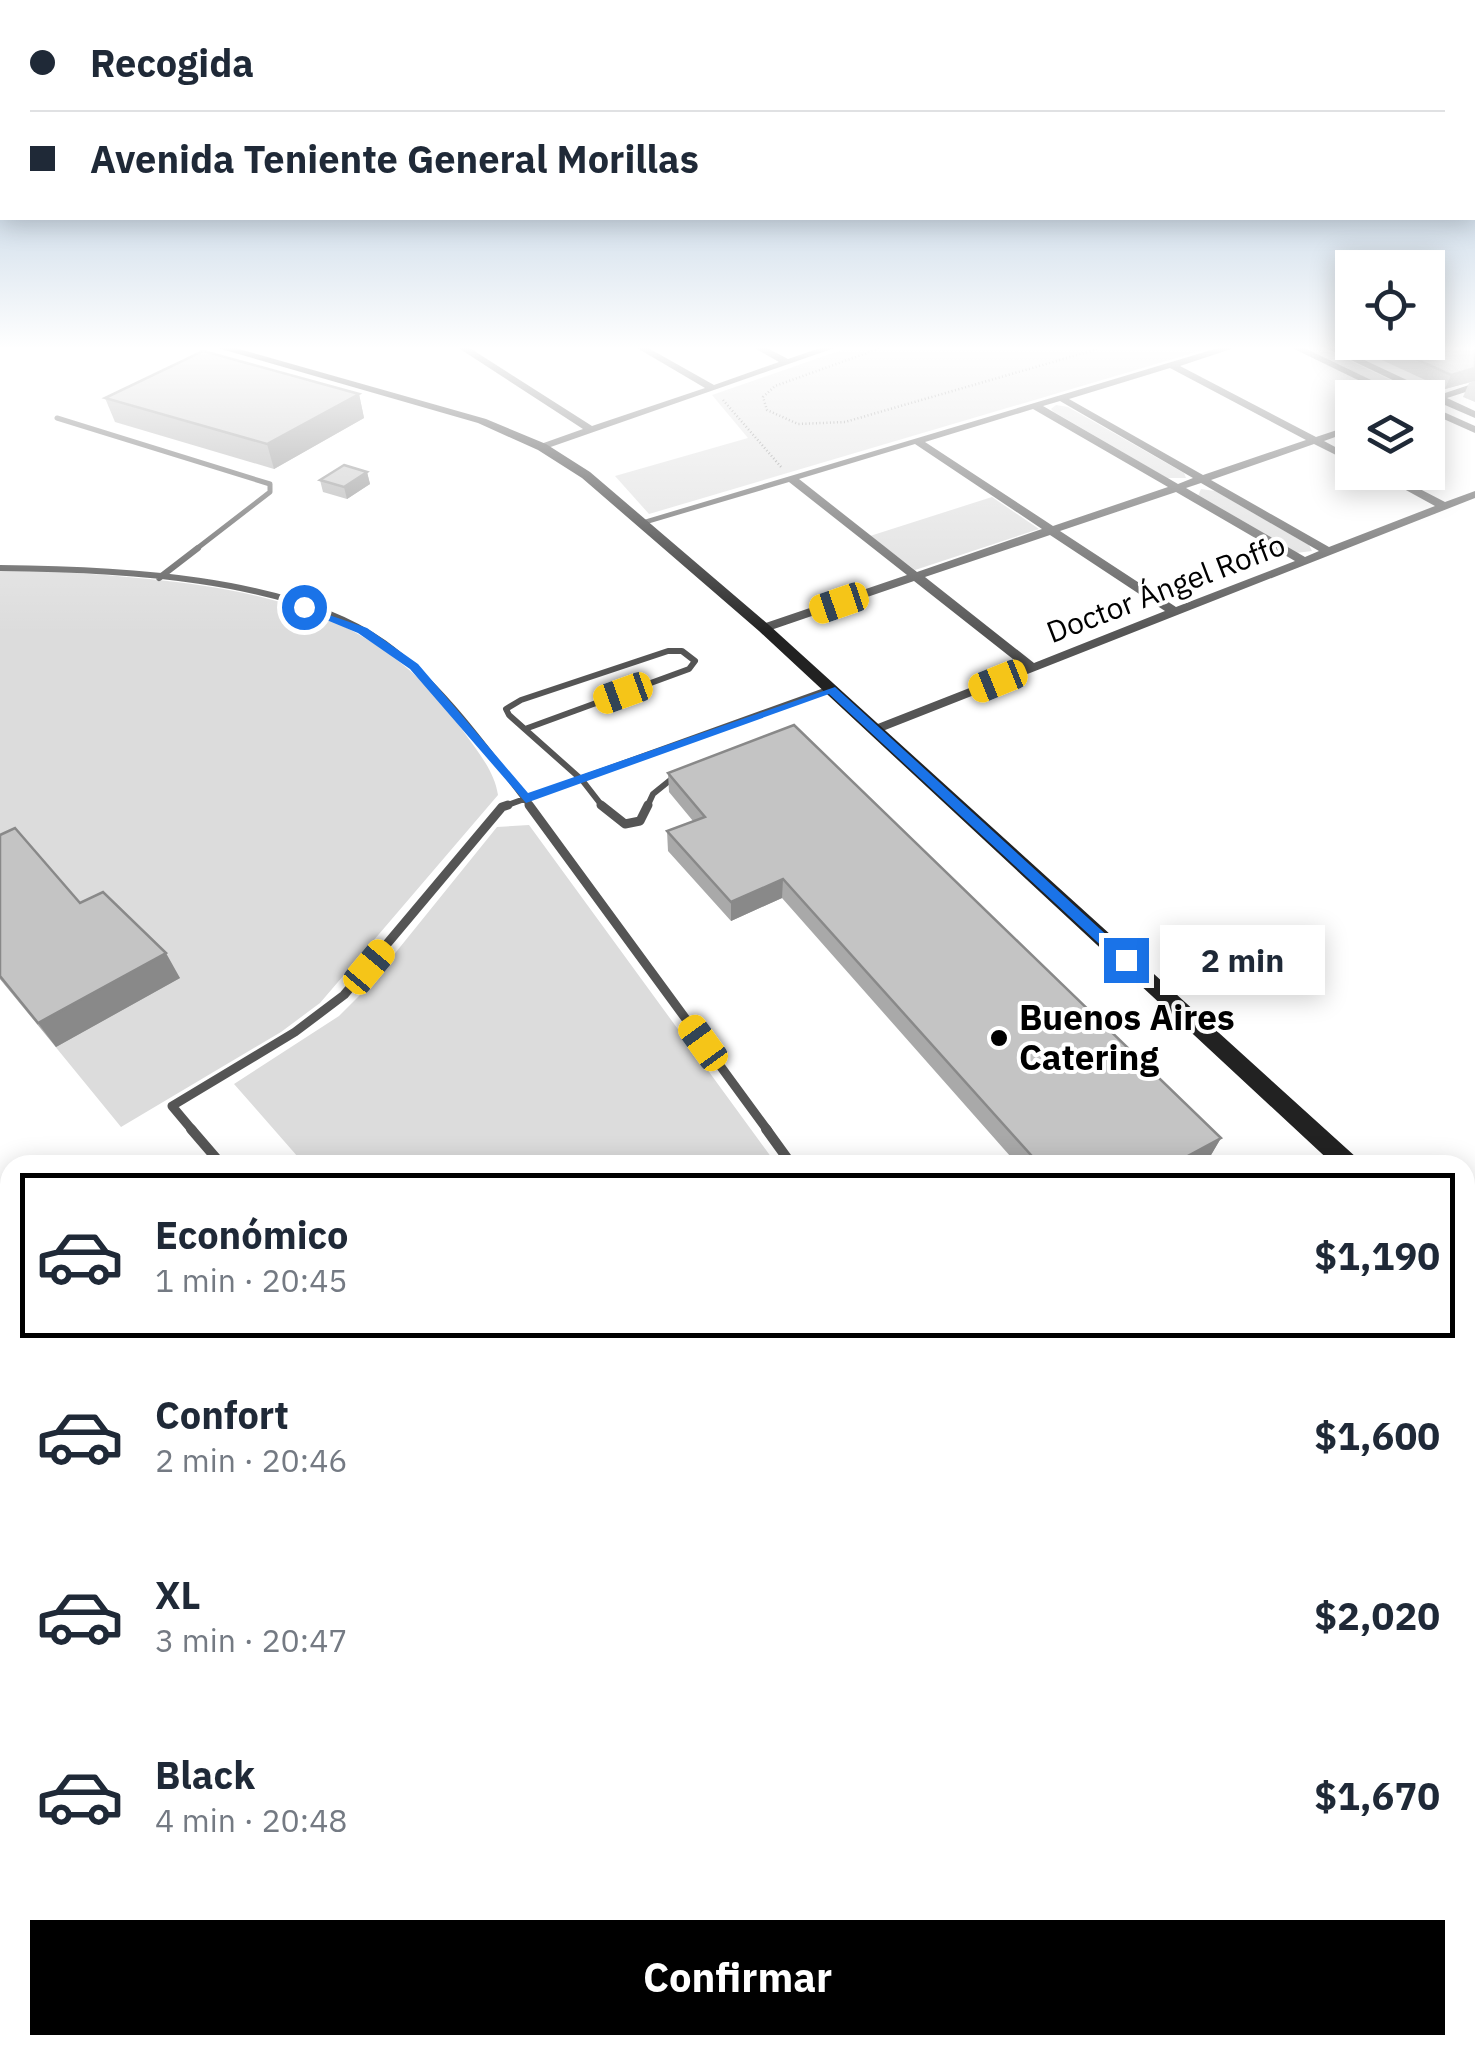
<!DOCTYPE html>
<html lang="es">
<meta charset="utf-8">
<style>
body{margin:0;font-family:"IBM Plex Sans",sans-serif;background:#f2f2f3;color:#1f2937;height:100vh;display:flex;flex-direction:column;font-size:38px;white-space:nowrap}
*{box-sizing:border-box;margin:0}
p{font-size:32px;color:#747a83}
.icon{flex:none;width:55px;height:55px;fill:none;stroke:currentColor;stroke-width:2;stroke-linecap:round;stroke-linejoin:round}
.map{position:relative;flex:1;overflow:hidden}
.panel{position:absolute;left:0px;top:1155px;width:1475px;height:900px;display:flex;flex-direction:column;background:#fff;border-radius:30px 30px 0 0;box-shadow:0 5px 25px #0003}
.panel>*{flex:none}
.hud{position:absolute;left:0px;top:0px;width:1475px;height:220px;box-shadow:0 5px 25px #0003;display:grid;align-content:center;height:220px;padding:0 30px;background:#fff}
.fabs{position:absolute;left:1335px;top:250px;display:grid;gap:20px}
.fabs a{display:grid;place-items:center;width:110px;height:110px;border-radius:0px;background:#fff;box-shadow:0 5px 25px #0003;font-size:50px}
.end{position:absolute;width:45px;height:45px;margin:-22px;border:12px solid #1a73e8;background:#fff;box-shadow:0 0 0 5px #fff}
.from{border-radius:50%}
.bubble{position:absolute;height:70px;border-radius:0px;background:#fff;box-shadow:0 5px 25px #0003;font-size:32px;font-weight:800;line-height:70px;text-align:center}
.car{position:absolute;width:30px;height:60px;margin:-30px -15px;border-radius:12px;box-shadow:0 0 8px 2px #0007;background:linear-gradient(#f5c518 24%,#345 0 40%,#f5c518 0 76%,#345 0 86%,#f5c518 0)}
.hud b{display:flex;align-items:center;gap:35px;height:95px;font-size:38px}
.hud b+b{border-top:2px solid #e0e1e3}
.hud i{width:25px;height:25px;background:#1f2937}
ul{padding:18px 0 0;list-style:none}
li{display:flex;align-items:center;gap:30px;height:165px;margin:0 20px 15px;padding:0 10px;border:5px solid transparent;border-radius:0px}
li div{flex:1}
li b{display:block;font-size:38px}
li em{font-style:normal;font-weight:800}
li.selected{border-color:#000}
li>.icon{width:90px;height:90px;stroke-width:1.5}
.cta{display:flex;gap:20px;margin-top:auto;padding:20px 30px}
.cta a{flex:1;height:115px;border-radius:0px;background:#000;color:#fff;font-size:40px;font-weight:800;line-height:115px;text-align:center}
.map>svg:first-child{display:block}
.green{fill:#dcdcdc}
.lines{fill:none;stroke-linecap:round;stroke-linejoin:round}
.taxiway{fill:#808080;fill-rule:evenodd}
.path{stroke:#777;stroke-width:2.5;stroke-dasharray:1 2.5;stroke-linecap:butt}
.service-far4{stroke:#555;stroke-width:5}
.service-far3{stroke:#555;stroke-width:6}
.service-far2{stroke:#555;stroke-width:9}
.service-far1{stroke:#555;stroke-width:10}
.service{stroke:#555;stroke-width:14}
.minor{fill:#555;fill-rule:evenodd}
.secondary{fill:#222;fill-rule:evenodd}
.wall{fill:#a9a9a9}
.shaded-wall{fill:#898989}
.building{fill:#c4c4c4;stroke:#898989;stroke-width:2.5}
.route{fill:#1a73e8}
.poi-dot{fill:#000;stroke:#fff;stroke-width:4}
.labels{text-anchor:middle;stroke-width:8;stroke-linejoin:round;paint-order:stroke}
.far-street-label{font-size:30px;fill:#000;stroke:#fff}
.poi-label{font-size:35px;font-weight:bold;fill:#000;stroke:#fff;text-anchor:start}
</style>
<div class="map">
<svg width="1475" height="2055" viewBox="0 0 1475 2055">
<rect width="100%" height="100%" fill="#fff"/>
<!-- green -->
<path class="green" d="M 856,345 L 1220,345 L 649,514 L 615,476 L 748,438 L 712,395 Z
M 1295,345 L 1317,345 L 1426,397 L 1408,397 Z
M 1056,405 L 1068,407 L 1184,473 L 1186,478 L 1167,478 L 1054,412 L 1051,409 Z
M 1201,489 L 1215,491 L 1309,545 L 1312,551 L 1296,553 L 1198,496 Z
M 992,497 L 1039,529 L 915,570 L 870,536 Z
M 39,570 C 198,583 361,584 461,728 C 476,750 494,769 498,795 L 320,1003 L 281,1032 L 121,1127 L 0,979 L 0,571 Z
M 529,825 L 777,1165 L 305,1165 L 234,1084 L 339,1016 L 367,988 L 497,827 Z"/>
<g class="lines">
<!-- taxiway -->
<path class="taxiway" d="M 0,1466 L 10,1471 L 10,1568 L 0,1564 Z"/>
<!-- path -->
<path class="path" d="M 889,345 L 775,386 L 763,397 L 767,410 L 798,424 L 845,422 L 1112,345
M 723,400 L 782,468"/>
<!-- service-far4 -->
<path class="service-far4" d="M 57,418 L 270,484 L 270,492 L 195,550"/>
<!-- service-far3 -->
<path class="service-far3" d="M 0,568 C 113,569 289,576 384,643 C 442,685 488,751 531,807
M 159,578 L 198,548
M 525,729 L 689,669 L 695,661 L 682,651 L 668,651 L 521,700 L 506,709 L 509,715 L 582,780 L 603,807
M 502,807 L 830,689
M 647,807 L 653,794 L 679,773"/>
<!-- service-far2 -->
<path class="service-far2" d="M 529,805 L 768,1131
M 601,805 L 625,824 L 640,821 L 648,805
M 193,1131 L 172,1106 L 295,1032 L 344,995 L 502,807 L 508,805"/>
<!-- service-far1 -->
<path class="service-far1" d="M 191,1129 L 222,1165
M 766,1129 L 792,1165"/>
<!-- service -->
<path class="service" d="M 1465,1920 L 1475,1914
M 1235,2055 L 1252,2045"/>
<!-- minor -->
<path class="minor" d="M 454,345 L 465,345 L 592,426 L 705,388 L 632,345 L 643,345 L 714,385 L 779,362 L 749,345 L 761,345 L 788,359 L 829,345 L 843,345 L 542,450 L 538,449 L 538,445 L 583,429 Z
M 1228,345 L 1243,345 L 1180,366 L 1316,437 L 1352,425 L 1352,431 L 1324,441 L 1352,456 L 1352,463 L 1314,444 L 1211,480 L 1329,547 L 1435,506 L 1373,472 L 1387,472 L 1445,502 L 1475,491 L 1475,498 L 875,734 L 870,733 L 870,727 L 1023,667 L 914,581 L 768,631 L 760,631 L 760,625 L 907,575 L 789,482 L 647,524 L 637,522 ZM 1170,368 L 1306,440 L 1203,475 L 1069,399 ZM 1060,401 L 1193,478 L 1178,484 L 1043,406 ZM 1033,409 L 1168,487 L 1053,526 L 925,442 ZM 915,444 L 1042,529 L 917,572 L 799,479 ZM 1201,483 L 1319,551 L 1305,557 L 1186,488 ZM 1176,492 L 1295,561 L 1176,607 L 1060,531 ZM 1050,535 L 1165,611 L 1034,663 L 925,577 Z
M 1286,345 L 1298,345 L 1409,398 L 1395,398 Z
M 1320,345 L 1332,345 L 1439,395 L 1475,383 L 1475,389 L 1447,398 L 1475,411 L 1475,418 L 1438,402 L 1429,402 L 1430,398 Z
M 1428,405 L 1475,426 L 1475,433 L 1428,412 Z"/>
<!-- secondary -->
<path class="secondary" d="M 207,345 L 225,345 L 486,419 L 546,444 L 590,472 L 769,625 L 1357,1158 L 1360,1165 L 1334,1165 L 759,631 L 582,478 L 538,450 L 478,423 Z
M 1465,1261 L 1475,1266 L 1475,1292 L 1465,1287 Z"/>
</g>
<!-- wall -->
<path class="wall" d="M 1349,345 L 1475,345 L 1475,402 L 1463,397 L 1469,383 L 1474,381 L 1445,389 Z
M 359,394 L 364,418 L 274,469 L 115,422 L 105,398 Z
M 367,472 L 370,484 L 347,499 L 323,492 L 320,480 Z
M 668,773 L 1221,1138 L 1211,1155 L 1193,1165 L 1018,1165 L 782,898 L 731,921 L 668,851 L 667,831 L 693,821 L 669,792 Z
M 0,835 L 80,903 L 180,978 L 56,1047 L 0,979 Z"/>
<!-- shaded-wall -->
<path class="shaded-wall" d="M 1475,368 L 1475,381 L 1445,389 L 1451,375 Z
M 359,394 L 364,418 L 274,469 L 267,444 Z
M 367,472 L 370,484 L 347,499 L 344,487 Z
M 783,879 L 782,898 L 731,921 L 731,902 Z
M 166,953 L 180,978 L 56,1047 L 38,1023 Z
M 1221,1138 L 1211,1155 L 1193,1165 L 1171,1165 Z"/>
<!-- building -->
<path class="building" d="M 1385,345 L 1475,345 L 1475,368 L 1451,375 Z
M 203,351 L 359,394 L 267,444 L 105,398 Z
M 344,465 L 367,472 L 344,487 L 320,480 Z
M 794,725 L 1221,1138 L 1171,1165 L 1040,1165 L 783,879 L 731,902 L 667,831 L 705,817 L 668,773 Z
M 15,828 L 80,903 L 103,892 L 166,953 L 38,1023 L 0,976 L 0,835 Z
M 667,2045 L 756,2045 L 748,2055 L 658,2055 Z"/>
<!-- sky -->
<linearGradient id="sky" x2="0" y2="1"><stop stop-color="#8cadcc"/><stop offset="0.55" stop-color="#fff"/><stop offset="1" stop-color="#fff" stop-opacity="0"/></linearGradient>
<rect width="1475" height="633" fill="url(#sky)"/>
<!-- route -->
<path class="route" d="M 300,605 L 367,628 L 418,664 L 528,793 L 835,687 L 1134,960 L 1132,964 L 1121,964 L 829,694 L 526,803 L 410,669 L 358,633 L 300,609 Z"/>
<!-- markers -->
<circle class="poi-dot" cx="999" cy="1038" r="10"/>
<g class="labels">
<!-- far-street labels -->
<g class="far-street-label">
<text transform="translate(1166 589) rotate(-21)" y="10">Doctor Ángel Roffo</text>
</g>
<!-- poi labels -->
<g class="poi-label">
<text x="1019" y="1030">Buenos Aires<tspan x="1019" dy="40">Catering</tspan></text>
</g>
</g>
</svg>
<div class="fabs">
<a><svg class="icon" aria-label="locate" viewBox="0 0 24 24"><circle cx="12" cy="12" r="6"/><path d="M12 2v4M12 18v4M2 12h4M18 12h4"/></svg></a>
<a><svg class="icon" aria-label="layers" viewBox="0 0 24 24"><path d="M12 4l9 5-9 5-9-5zM3 14l9 5 9-5"/></svg></a>
</div>
<i class="end from" style="left:304px;top:607px"></i>
<i class="end" style="left:1126px;top:960px"></i>
<div class="bubble" style="left:1160px;top:925px;width:165px">2 min</div>
<i class="car" style="left:839px;top:603px;rotate:251deg"></i>
<i class="car" style="left:998px;top:681px;rotate:248deg"></i>
<i class="car" style="left:623px;top:693px;rotate:250deg"></i>
<i class="car" style="left:369px;top:967px;rotate:40deg"></i>
<i class="car" style="left:703px;top:1043px;rotate:324deg"></i>
<div class="hud">
<b><i class="from"></i>Recogida</b>
<b><i></i>Avenida Teniente General Morillas</b>
</div>
<section class="panel">
<ul>
<li class="selected"><svg class="icon" aria-label="car" viewBox="0 0 24 24"><path d="M5 17H2v-5l4-1 3-4h7l3 4 3 1v5h-3M9 17h6M6 11h13"/><circle cx="7" cy="17" r="2"/><circle cx="17" cy="17" r="2"/></svg><div><b>Económico</b><p>1 min · 20:45</p></div><em>$1,190</em></li>
<li><svg class="icon" aria-label="car" viewBox="0 0 24 24"><path d="M5 17H2v-5l4-1 3-4h7l3 4 3 1v5h-3M9 17h6M6 11h13"/><circle cx="7" cy="17" r="2"/><circle cx="17" cy="17" r="2"/></svg><div><b>Confort</b><p>2 min · 20:46</p></div><em>$1,600</em></li>
<li><svg class="icon" aria-label="car" viewBox="0 0 24 24"><path d="M5 17H2v-5l4-1 3-4h7l3 4 3 1v5h-3M9 17h6M6 11h13"/><circle cx="7" cy="17" r="2"/><circle cx="17" cy="17" r="2"/></svg><div><b>XL</b><p>3 min · 20:47</p></div><em>$2,020</em></li>
<li><svg class="icon" aria-label="car" viewBox="0 0 24 24"><path d="M5 17H2v-5l4-1 3-4h7l3 4 3 1v5h-3M9 17h6M6 11h13"/><circle cx="7" cy="17" r="2"/><circle cx="17" cy="17" r="2"/></svg><div><b>Black</b><p>4 min · 20:48</p></div><em>$1,670</em></li>
</ul>
<div class="cta"><a>Confirmar</a></div>
</section>
</div>
